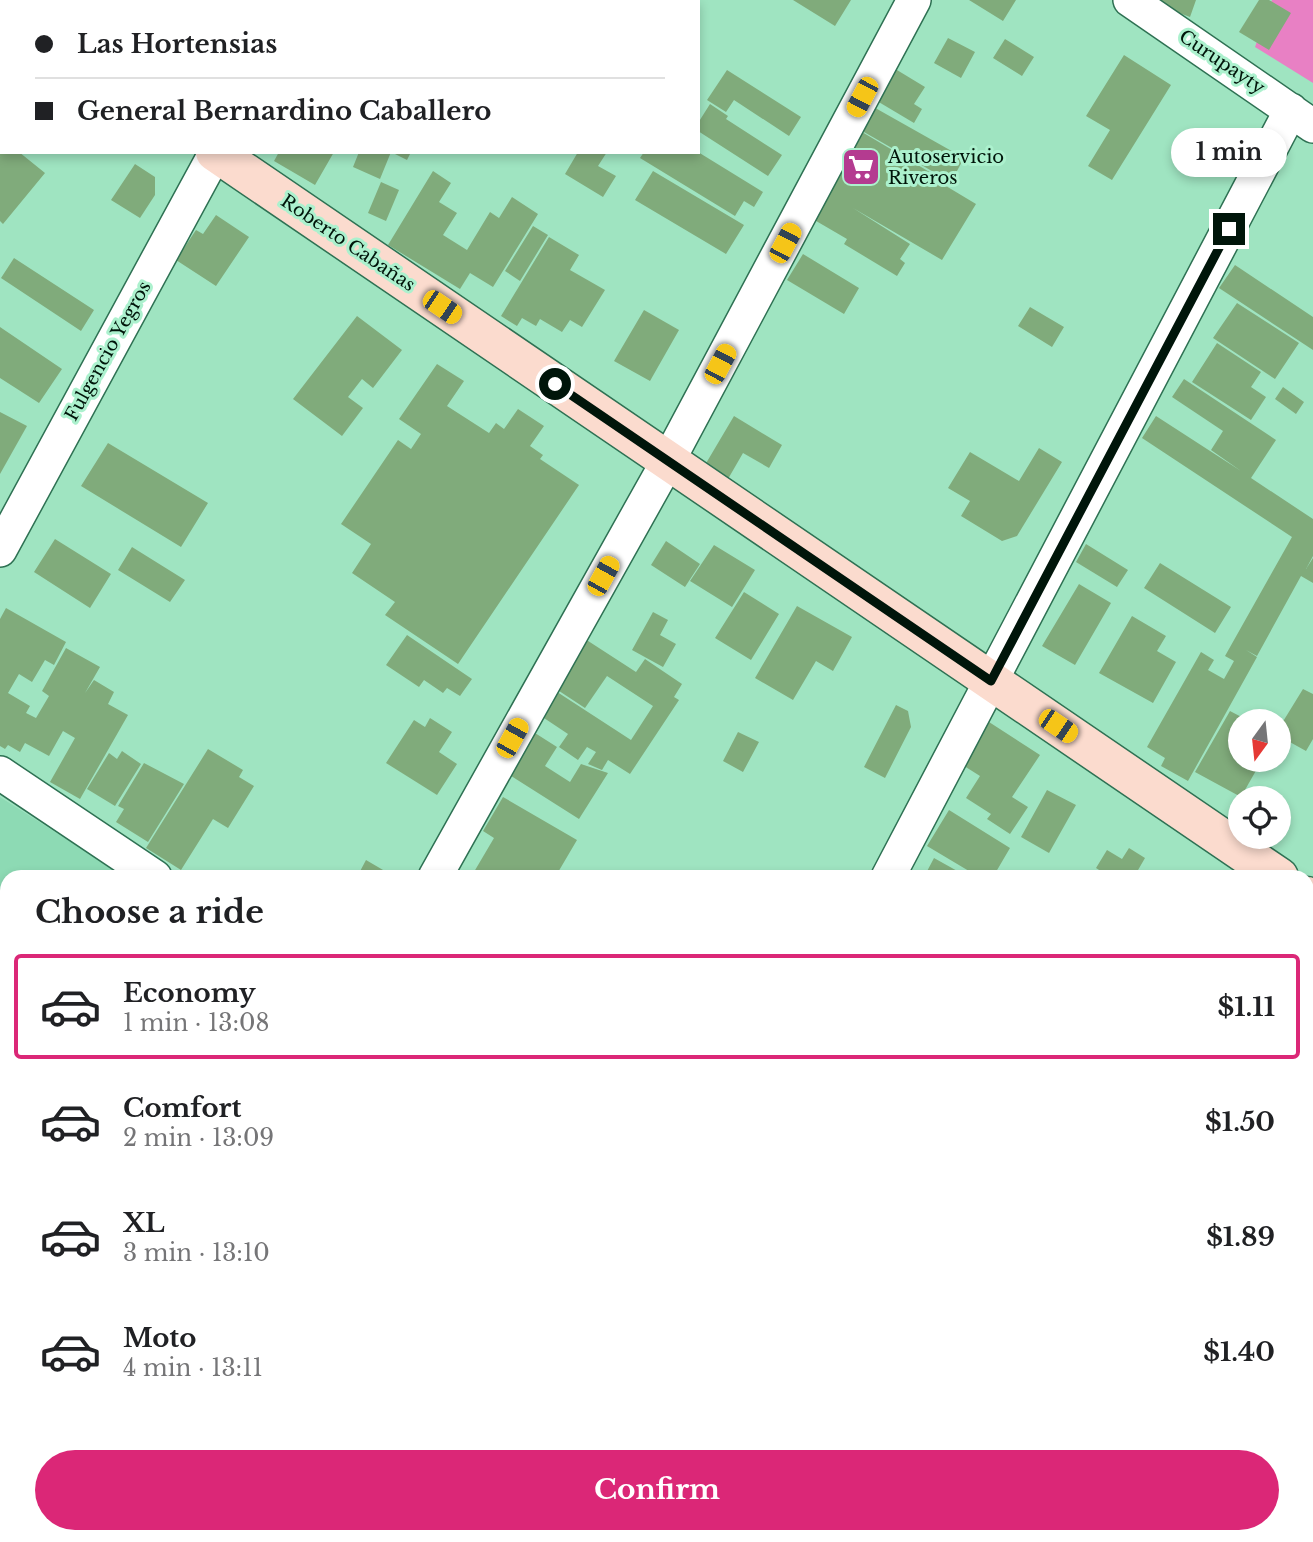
<!DOCTYPE html>
<meta charset="utf-8">
<style>
body{margin:0;font-family:"Libre Baskerville",serif;background:#f6f6f6;color:#202124;height:100vh;display:flex;flex-direction:column;font-size:26px;white-space:nowrap}
*{box-sizing:border-box;margin:0}
p{font-size:23px;color:#757577}
.icon{flex:none;width:38px;height:38px;fill:none;stroke:currentColor;stroke-width:2;stroke-linecap:round;stroke-linejoin:round}
.map{position:relative;flex:1;overflow:hidden}
.side{position:absolute;left:0px;top:870px;width:1314px;height:674px;display:flex;flex-direction:column;background:#fff;border-radius:21px 21px 0 0;box-shadow:0 4px 10px #0003}
.side>*{flex:none}
.guide{position:absolute;left:0px;top:0px;width:700px;height:154px;box-shadow:0 4px 10px #0003;display:grid;align-content:center;height:154px;padding:0 35px;background:#fff}
.needle{width:46px;rotate:195deg}
.buttons{position:absolute;left:1228px;top:709px;display:grid;gap:14px}
.buttons a{display:grid;place-items:center;width:63px;height:63px;border-radius:50%;background:#fff;box-shadow:0 4px 10px #0003;font-size:35px}
.end{position:absolute;width:32px;height:32px;margin:-16px;border:9px solid #00150a;background:#fff;box-shadow:0 0 0 4px #fff}
.from{border-radius:50%}
.bubble{position:absolute;height:49px;border-radius:24px;background:#fff;box-shadow:0 4px 10px #0003;font-size:23px;font-weight:800;line-height:49px;text-align:center}
.car{position:absolute;width:21px;height:42px;margin:-21px -10px;border-radius:9px;box-shadow:0 0 5px 2px #0007;background:linear-gradient(#f5c518 24%,#345 0 40%,#f5c518 0 76%,#345 0 86%,#f5c518 0)}
.guide b{display:flex;align-items:center;gap:24px;height:66px;font-size:26px}
.guide b+b{border-top:2px solid #e0e0e0}
.guide i{width:18px;height:18px;background:#202124}
ul{padding:0;list-style:none}
li{display:flex;align-items:center;gap:21px;height:105px;margin:0 14px 10px;padding:0 21px;border:4px solid transparent;border-radius:7px}
li div{flex:1}
li b{display:block;font-size:26px}
li em{font-style:normal;font-weight:800}
li.on{border-color:#db2777}
li>.icon{width:63px;height:63px;stroke-width:1.5}
h2{padding:0 35px;font-size:32px;line-height:84px}
.button{display:flex;gap:14px;margin-top:auto;padding:14px 35px}
.button a{flex:1;height:80px;border-radius:42px;background:#db2777;color:#fff;font-size:28px;font-weight:800;line-height:80px;text-align:center}
.map>svg:first-child{display:block}
.built{fill:#8ddab4}
.green{fill:#e880c4}
.building{fill:#80ab7b}
.lines{fill:none;stroke-linecap:round;stroke-linejoin:round}
.minor-casing{stroke:#2e7153;stroke-width:36}
.secondary-casing{stroke:#2e7153;stroke-width:41}
.minor{stroke:#fff;stroke-width:33}
.secondary{stroke:#fbdbce;stroke-width:38}
.route{stroke:#00150a;stroke-width:9}
.labels{text-anchor:middle;stroke-width:6;stroke-linejoin:round;paint-order:stroke}
.street-label{font-size:18px;fill:#00150a;stroke:#acf1ce}
.poi-label{font-size:18px;fill:#00150a;stroke:#acf1ce;text-anchor:start}
</style>
<div class="map">
<svg width="1313" height="1542" viewBox="0 0 1313 1542">
<rect width="100%" height="100%" fill="#9fe4c1"/>
<!-- built -->
<path class="built" d="M 0,797 L 126,877 L 7,877 L 7,1264 L 0,1259 Z"/>
<!-- green -->
<path class="green" d="M 1272,0 L 1313,0 L 1313,83 L 1255,47 Z"/>
<!-- building -->
<path class="building" d="M 793,0 L 851,0 L 835,26 Z
M 969,0 L 1016,0 L 1003,21 Z
M 1157,0 L 1196,0 L 1190,17 L 1155,4 Z
M 1259,0 L 1269,0 L 1291,13 L 1269,50 L 1239,32 Z
M 948,38 L 975,52 L 961,78 L 934,63 Z
M 1005,39 L 1034,57 L 1022,76 L 993,58 Z
M 1124,55 L 1171,85 L 1112,180 L 1088,166 L 1110,130 L 1086,116 Z
M 892,67 L 925,87 L 914,104 L 922,109 L 914,123 L 872,98 Z
M 727,70 L 801,117 L 789,136 L 734,100 L 726,112 L 707,100 Z
M 710,104 L 728,116 L 726,119 L 782,155 L 768,176 L 698,131 L 698,123 Z
M 870,105 L 964,158 L 951,182 L 857,128 Z
M 862,132 L 943,180 L 941,183 L 976,204 L 942,260 L 853,208 L 910,244 L 900,259 L 905,263 L 897,276 L 844,244 L 847,239 L 811,218 Z
M 0,152 L 19,152 L 45,173 L 3,224 L 0,221 Z
M 279,152 L 334,152 L 315,185 L 274,161 Z
M 359,152 L 411,152 L 407,160 L 391,152 L 380,179 L 353,167 Z
M 578,152 L 607,152 L 598,166 L 616,176 L 603,197 L 565,174 Z
M 644,152 L 698,152 L 763,192 L 754,207 L 744,201 L 735,216 L 640,158 Z
M 135,164 L 155,177 L 155,195 L 140,218 L 111,200 Z
M 433,171 L 451,183 L 439,202 L 457,213 L 443,235 L 467,250 L 490,212 L 499,218 L 512,197 L 538,214 L 493,287 L 470,273 L 460,289 L 388,245 Z
M 653,171 L 744,225 L 726,254 L 635,200 Z
M 381,182 L 399,190 L 386,221 L 368,213 Z
M 216,215 L 249,237 L 216,286 L 176,260 L 196,230 L 203,234 Z
M 533,226 L 548,235 L 520,281 L 505,271 Z
M 549,237 L 579,255 L 570,270 L 605,290 L 582,327 L 570,320 L 562,332 L 540,319 L 536,326 L 522,318 L 517,326 L 501,316 Z
M 803,254 L 859,288 L 844,314 L 787,280 Z
M 14,258 L 94,310 L 81,331 L 1,278 Z
M 1235,265 L 1313,317 L 1313,350 L 1219,288 Z
M 1237,303 L 1299,343 L 1275,379 L 1213,338 Z
M 1030,307 L 1064,327 L 1052,347 L 1018,326 Z
M 644,310 L 679,330 L 650,381 L 614,361 Z
M 357,316 L 402,350 L 373,388 L 362,379 L 348,397 L 363,408 L 342,436 L 293,399 Z
M 0,327 L 62,369 L 39,403 L 0,378 Z
M 1217,343 L 1261,372 L 1251,387 L 1266,397 L 1251,420 L 1192,382 Z
M 437,364 L 464,381 L 447,406 L 489,433 L 496,423 L 504,429 L 518,409 L 544,426 L 530,446 L 543,455 L 540,459 L 579,485 L 458,664 L 385,615 L 395,602 L 352,573 L 371,544 L 341,524 L 398,440 L 411,449 L 421,434 L 399,419 Z
M 1184,379 L 1276,440 L 1251,478 L 1313,519 L 1313,556 L 1306,569 L 1313,558 L 1313,583 L 1301,576 L 1257,656 L 1246,650 L 1257,657 L 1188,781 L 1161,766 L 1165,758 L 1147,747 L 1201,652 L 1214,660 L 1208,670 L 1224,679 L 1234,661 L 1225,656 L 1292,537 L 1142,438 L 1156,416 L 1241,471 L 1211,450 L 1223,431 L 1172,397 Z
M 1283,387 L 1304,402 L 1296,414 L 1275,399 Z
M 0,412 L 27,426 L 0,474 Z
M 734,416 L 782,445 L 769,468 L 743,453 L 728,479 L 705,465 Z
M 108,443 L 208,503 L 181,547 L 81,486 Z
M 1039,448 L 1062,462 L 1017,536 L 1002,541 L 961,516 L 970,501 L 948,488 L 970,452 L 1019,481 Z
M 55,539 L 111,574 L 90,608 L 34,572 Z
M 666,541 L 700,564 L 685,587 L 651,565 Z
M 1086,544 L 1128,570 L 1117,587 L 1076,562 Z
M 714,545 L 755,570 L 732,607 L 690,581 Z
M 132,547 L 185,580 L 170,602 L 118,570 Z
M 1160,563 L 1231,607 L 1215,633 L 1144,588 Z
M 1079,584 L 1111,603 L 1075,665 L 1042,646 Z
M 744,592 L 779,614 L 751,660 L 715,638 Z
M 797,606 L 852,637 L 833,671 L 816,661 L 793,700 L 755,678 Z
M 6,608 L 66,642 L 54,665 L 45,660 L 32,682 L 19,674 L 8,693 L 30,706 L 26,713 L 36,718 L 49,696 L 42,691 L 66,648 L 100,667 L 85,693 L 94,680 L 114,692 L 108,704 L 128,715 L 80,799 L 50,782 L 75,738 L 63,731 L 49,756 L 25,743 L 20,752 L 8,745 L 5,749 L 0,746 L 0,619 Z
M 653,612 L 668,620 L 660,635 L 676,644 L 663,667 L 632,650 Z
M 1132,616 L 1166,636 L 1157,651 L 1176,662 L 1153,703 L 1099,673 Z
M 407,635 L 472,679 L 460,696 L 447,688 L 443,693 L 424,680 L 419,687 L 386,665 Z
M 582,637 L 636,672 L 645,659 L 682,684 L 674,697 L 679,700 L 630,774 L 608,760 L 602,770 L 588,764 L 596,752 L 587,747 L 578,760 L 559,747 L 568,734 L 535,712 L 551,688 L 631,740 L 653,706 L 607,676 L 585,708 L 550,685 Z
M 1303,689 L 1313,694 L 1313,739 L 1306,751 L 1279,736 L 1279,728 Z
M 896,705 L 908,711 L 911,727 L 885,778 L 864,767 Z
M 1230,711 L 1249,721 L 1241,721 L 1241,760 L 1262,760 L 1241,797 L 1195,772 Z
M 430,718 L 452,732 L 439,752 L 457,764 L 437,795 L 386,763 L 414,720 L 425,727 Z
M 989,722 L 1040,755 L 1012,797 L 1028,807 L 1010,834 L 987,819 L 991,814 L 966,798 L 980,776 L 961,764 Z
M 738,732 L 759,742 L 743,772 L 723,761 Z
M 535,733 L 557,747 L 545,766 L 570,782 L 581,764 L 608,773 L 579,819 L 508,774 Z
M 208,749 L 243,770 L 239,777 L 254,786 L 228,828 L 213,819 L 181,870 L 146,848 Z
M 122,751 L 141,764 L 115,806 L 87,789 L 109,753 L 117,759 Z
M 144,763 L 184,784 L 148,842 L 116,822 L 124,809 L 118,806 Z
M 1047,790 L 1076,805 L 1049,853 L 1021,837 Z
M 503,797 L 577,840 L 557,874 L 561,877 L 471,877 L 494,838 L 483,831 Z
M 949,810 L 1010,848 L 993,877 L 979,877 L 927,846 Z
M 1129,848 L 1145,858 L 1134,877 L 1110,877 L 1096,868 L 1107,850 L 1122,859 Z
M 934,858 L 968,877 L 924,877 Z
M 366,860 L 395,877 L 357,877 Z
M 5,920 L 7,921 L 7,975 L 0,970 L 0,927 Z
M 7,1092 L 7,1142 L 0,1137 L 0,1103 Z
M 0,1171 L 7,1175 L 7,1231 L 0,1226 Z
M 1307,1248 L 1313,1251 L 1313,1291 L 1307,1288 Z
M 0,1309 L 7,1313 L 7,1373 L 5,1376 L 0,1373 Z
M 1307,1315 L 1313,1318 L 1313,1347 L 1307,1344 Z
M 1307,1464 L 1313,1467 L 1313,1511 L 1309,1518 L 1307,1517 Z
M 0,1465 L 7,1469 L 7,1504 L 0,1516 Z
M 1313,1518 L 1313,1542 L 1300,1542 L 1303,1536 L 1307,1536 L 1307,1528 Z
M 99,1536 L 148,1536 L 145,1542 L 108,1542 Z
M 150,1536 L 179,1536 L 176,1542 L 148,1542 Z
M 255,1536 L 282,1536 L 279,1542 L 251,1542 Z
M 645,1536 L 682,1536 L 678,1542 L 641,1542 Z
M 917,1536 L 934,1536 L 943,1542 L 913,1542 Z
M 1175,1536 L 1251,1536 L 1248,1542 L 1184,1542 Z
M 1252,1536 L 1275,1536 L 1272,1542 L 1249,1542 Z"/>
<g class="lines">
<defs>
<path id="minor" d="M 1130,0 L 1313,126
M 294,2 L 294,0
M 0,550 L 216,152
M 0,773 L 155,877
M 435,877 L 668,461 L 914,0
M 888,877 L 1291,110
M 0,1288 L 7,1293
M 364,1536 L 373,1542
M 1138,1536 L 1146,1542
M 74,1542 L 77,1536
M 522,1542 L 525,1536"/>
<path id="secondary" d="M 0,9 L 2,10
M 215,152 L 1279,877
M 1307,896 L 1313,900
M 1307,1079 L 1313,1069
M 1307,1189 L 1313,1179
M 1049,1542 L 1052,1536
M 1107,1542 L 1110,1536"/>
</defs>
<!-- minor casing -->
<use href="#minor" class="minor-casing"/>
<!-- secondary casing -->
<use href="#secondary" class="secondary-casing"/>
<!-- minor -->
<use href="#minor" class="minor"/>
<!-- secondary -->
<use href="#secondary" class="secondary"/>
</g>
<g class="lines">
<!-- route -->
<path class="route" d="M 555,384 L 991,681 L 1229,229"/>
</g>
<!-- icons -->
<defs>
<symbol id="supermarket-square" viewBox="-11 -11 22 22"><rect x="-9" y="-9" width="18" height="18" rx="4" fill="#b43b90" stroke="#acf1ce"/><path d="M-6-5.5h2.5l.6 2H6L4.5 2H-2.5L-4.4-4H-6ZM-1.5 3.2a1.3 1.3 0 1 0 .1 0ZM3 3.2a1.3 1.3 0 1 0 .1 0Z" fill="#fff"/></symbol>
</defs>
<g fill-rule="evenodd">
<use href="#supermarket-square" x="839" y="145" width="44" height="44"/>
</g>
<g class="labels">
<!-- street labels -->
<g class="street-label">
<text transform="translate(1222 62) rotate(34)" y="6">Curupayty</text>
<text transform="translate(348 243) rotate(34)" y="6">Roberto Cabañas</text>
<text transform="translate(108 351) rotate(-61)" y="6">Fulgencio Yegros</text>
</g>
<!-- poi labels -->
<g class="poi-label">
<text x="888" y="163">Autoservicio<tspan x="888" dy="21">Riveros</tspan></text>
</g>
</g>
</svg>
<div class="buttons">
<a><svg class="needle" viewBox="-14 -14 28 28"><path d="M0-13l5 13h-10z" fill="#e53935"/><path d="M0 13l5-13h-10z" fill="#757577"/></svg></a>
<a><svg class="icon" aria-label="locate" viewBox="0 0 24 24"><circle cx="12" cy="12" r="6"/><path d="M12 2v4M12 18v4M2 12h4M18 12h4"/></svg></a>
</div>
<i class="end from" style="left:555px;top:384px"></i>
<i class="end" style="left:1229px;top:229px"></i>
<div class="bubble" style="left:1171px;top:128px;width:116px">1 min</div>
<i class="car" style="left:862px;top:97px;rotate:208deg"></i>
<i class="car" style="left:785px;top:243px;rotate:28deg"></i>
<i class="car" style="left:442px;top:307px;rotate:124deg"></i>
<i class="car" style="left:720px;top:364px;rotate:28deg"></i>
<i class="car" style="left:603px;top:576px;rotate:29deg"></i>
<i class="car" style="left:1058px;top:726px;rotate:124deg"></i>
<i class="car" style="left:512px;top:738px;rotate:29deg"></i>
<div class="guide">
<b><i class="from"></i>Las Hortensias</b>
<b><i></i>General Bernardino Caballero</b>
</div>
<section class="side">
<h2>Choose a ride</h2>
<ul>
<li class="on"><svg class="icon" aria-label="car" viewBox="0 0 24 24"><path d="M5 17H2v-5l4-1 3-4h7l3 4 3 1v5h-3M9 17h6M6 11h13"/><circle cx="7" cy="17" r="2"/><circle cx="17" cy="17" r="2"/></svg><div><b>Economy</b><p>1 min · 13:08</p></div><em>$1.11</em></li>
<li><svg class="icon" aria-label="car" viewBox="0 0 24 24"><path d="M5 17H2v-5l4-1 3-4h7l3 4 3 1v5h-3M9 17h6M6 11h13"/><circle cx="7" cy="17" r="2"/><circle cx="17" cy="17" r="2"/></svg><div><b>Comfort</b><p>2 min · 13:09</p></div><em>$1.50</em></li>
<li><svg class="icon" aria-label="car" viewBox="0 0 24 24"><path d="M5 17H2v-5l4-1 3-4h7l3 4 3 1v5h-3M9 17h6M6 11h13"/><circle cx="7" cy="17" r="2"/><circle cx="17" cy="17" r="2"/></svg><div><b>XL</b><p>3 min · 13:10</p></div><em>$1.89</em></li>
<li><svg class="icon" aria-label="car" viewBox="0 0 24 24"><path d="M5 17H2v-5l4-1 3-4h7l3 4 3 1v5h-3M9 17h6M6 11h13"/><circle cx="7" cy="17" r="2"/><circle cx="17" cy="17" r="2"/></svg><div><b>Moto</b><p>4 min · 13:11</p></div><em>$1.40</em></li>
</ul>
<div class="button"><a>Confirm</a></div>
</section>
</div>
